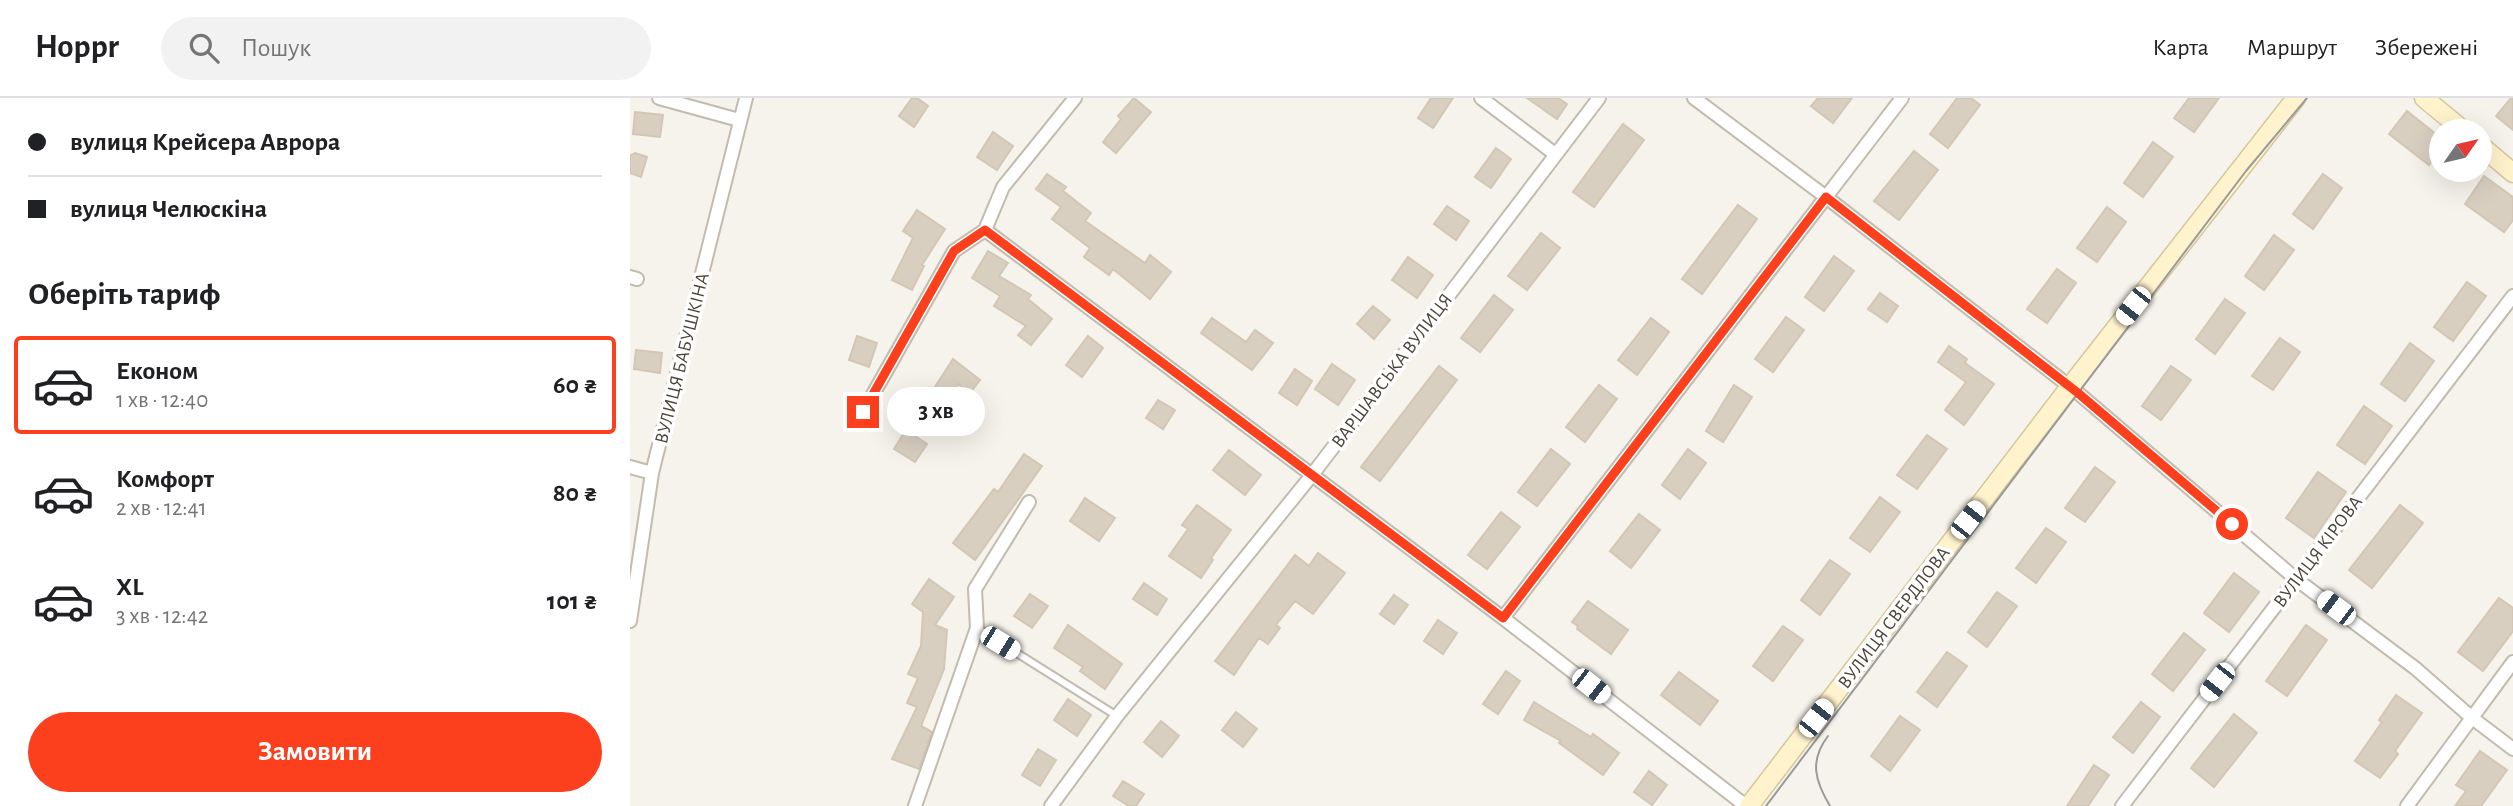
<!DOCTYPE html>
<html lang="uk">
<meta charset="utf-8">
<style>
body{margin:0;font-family:"Alegreya Sans",sans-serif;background:#f2f2f2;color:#202124;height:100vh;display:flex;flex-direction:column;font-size:26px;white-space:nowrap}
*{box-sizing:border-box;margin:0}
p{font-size:23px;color:#757577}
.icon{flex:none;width:38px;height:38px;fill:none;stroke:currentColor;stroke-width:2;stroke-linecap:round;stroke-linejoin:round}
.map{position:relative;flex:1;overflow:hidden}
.panel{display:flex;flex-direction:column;background:#fff;width:630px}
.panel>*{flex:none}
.top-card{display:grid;align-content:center;height:154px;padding:0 28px;background:#fff}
.needle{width:46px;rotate:56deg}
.fabs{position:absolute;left:1799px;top:21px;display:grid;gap:14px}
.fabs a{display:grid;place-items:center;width:63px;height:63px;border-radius:50%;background:#fff;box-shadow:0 7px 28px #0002;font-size:35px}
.end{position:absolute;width:32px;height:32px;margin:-16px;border:9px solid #fc3f1d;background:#fff;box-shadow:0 0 0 4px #fff}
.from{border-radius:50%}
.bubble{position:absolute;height:49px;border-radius:24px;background:#fff;box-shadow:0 7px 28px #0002;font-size:23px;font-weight:700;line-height:49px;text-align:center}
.car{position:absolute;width:21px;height:42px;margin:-21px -10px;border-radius:9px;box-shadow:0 0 5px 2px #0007;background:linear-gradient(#fff 24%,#345 0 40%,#fff 0 76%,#345 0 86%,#fff 0)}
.top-card b{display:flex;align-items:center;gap:24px;height:66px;font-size:26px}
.top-card b+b{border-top:2px solid #e0e0e0}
.top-card i{width:18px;height:18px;background:#202124}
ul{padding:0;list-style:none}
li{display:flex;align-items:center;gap:21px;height:98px;margin:0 14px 10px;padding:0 14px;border:4px solid transparent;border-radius:7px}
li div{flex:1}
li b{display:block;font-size:26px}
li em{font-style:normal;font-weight:700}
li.on{border-color:#fc3f1d}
li>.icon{width:63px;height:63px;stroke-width:1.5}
h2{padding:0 28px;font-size:32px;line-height:84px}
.action{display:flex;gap:14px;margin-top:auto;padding:14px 28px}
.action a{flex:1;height:80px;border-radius:42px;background:#fc3f1d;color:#fff;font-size:28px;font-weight:700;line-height:80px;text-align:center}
header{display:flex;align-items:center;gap:42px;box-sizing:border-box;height:98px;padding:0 35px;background:#fff;border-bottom:2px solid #e0e0e0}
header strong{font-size:33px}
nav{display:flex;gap:38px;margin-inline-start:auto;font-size:24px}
.search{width:490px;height:63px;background:#f2f2f2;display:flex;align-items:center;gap:18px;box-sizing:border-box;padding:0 24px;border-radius:38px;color:#757577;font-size:26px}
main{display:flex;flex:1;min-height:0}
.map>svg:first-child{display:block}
.building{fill:#d8cfc1;stroke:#d3c7b4;stroke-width:2}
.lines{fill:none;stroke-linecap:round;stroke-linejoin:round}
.lane-casing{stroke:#c2bbae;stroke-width:10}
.street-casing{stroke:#c2bbae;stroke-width:16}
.secondary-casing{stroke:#d6c79b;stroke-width:21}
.lane{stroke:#fff;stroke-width:6}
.street{stroke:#fff;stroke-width:12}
.secondary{stroke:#fff3cd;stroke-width:18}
.tram{stroke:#9a9a9a;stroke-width:2}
.route{stroke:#fc3f1d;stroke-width:9}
.labels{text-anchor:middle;stroke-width:7;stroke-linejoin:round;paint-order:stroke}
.street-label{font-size:19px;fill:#4b4439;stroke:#fff}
</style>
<header>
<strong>Hoppr</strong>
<div class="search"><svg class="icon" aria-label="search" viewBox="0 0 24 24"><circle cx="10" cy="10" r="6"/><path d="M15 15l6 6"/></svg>Пошук</div>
<nav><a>Карта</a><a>Маршрут</a><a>Збережені</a></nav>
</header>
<main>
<section class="panel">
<div class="top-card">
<b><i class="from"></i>вулиця Крейсера Аврора</b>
<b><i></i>вулиця Челюскіна</b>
</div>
<h2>Оберіть тариф</h2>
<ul>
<li class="on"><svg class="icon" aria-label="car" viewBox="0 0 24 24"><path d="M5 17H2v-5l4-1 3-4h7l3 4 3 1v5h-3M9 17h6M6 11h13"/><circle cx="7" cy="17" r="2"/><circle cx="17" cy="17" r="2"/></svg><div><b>Економ</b><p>1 хв · 12:40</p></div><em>60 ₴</em></li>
<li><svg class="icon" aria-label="car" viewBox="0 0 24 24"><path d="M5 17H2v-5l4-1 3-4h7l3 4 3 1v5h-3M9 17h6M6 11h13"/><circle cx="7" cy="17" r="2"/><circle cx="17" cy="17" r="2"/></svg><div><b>Комфорт</b><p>2 хв · 12:41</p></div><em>80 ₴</em></li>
<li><svg class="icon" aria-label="car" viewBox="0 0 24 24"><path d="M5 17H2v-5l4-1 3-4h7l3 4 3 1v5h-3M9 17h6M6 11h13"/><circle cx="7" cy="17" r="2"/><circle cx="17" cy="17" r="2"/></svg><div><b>XL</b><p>3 хв · 12:42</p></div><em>101 ₴</em></li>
</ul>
<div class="action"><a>Замовити</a></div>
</section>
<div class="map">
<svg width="1883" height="708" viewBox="0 0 1883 708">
<rect width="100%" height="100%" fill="#f6f3ec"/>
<!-- building -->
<path class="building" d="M 282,0 L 287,0 L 298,8 L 284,29 L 269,18 Z
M 504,0 L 521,14 L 486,55 L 473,44 L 491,21 L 488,18 Z
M 801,0 L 823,0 L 803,30 L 788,20 Z
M 897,0 L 928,0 L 937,6 L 927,21 Z
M 1188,0 L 1222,0 L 1203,25 L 1181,8 Z
M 1327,0 L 1341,0 L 1350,7 L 1318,50 L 1300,36 Z
M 1559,0 L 1589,0 L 1564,34 L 1544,20 Z
M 1881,0 L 1883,0 L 1883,32 L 1866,18 Z
M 1777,13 L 1811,40 L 1811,51 L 1799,67 L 1759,36 Z
M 5,14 L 33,17 L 30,39 L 3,36 Z
M 993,26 L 1014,42 L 964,109 L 943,94 Z
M 363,34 L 383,48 L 367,72 L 347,59 Z
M 1523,44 L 1543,59 L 1513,99 L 1494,85 Z
M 866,50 L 881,61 L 861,90 L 845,79 Z
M 1284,53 L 1308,72 L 1269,122 L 1244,103 Z
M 5,55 L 17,59 L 11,79 L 0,75 L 0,58 Z
M 417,76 L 436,89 L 433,93 L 461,115 L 455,123 L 515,165 L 520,157 L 541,174 L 520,201 L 483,171 L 479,177 L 454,159 L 460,150 L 422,121 L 431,109 L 406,91 Z
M 1693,76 L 1712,90 L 1683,131 L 1663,116 Z
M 1854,78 L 1883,99 L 1883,122 L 1874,134 L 1835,106 Z
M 1108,107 L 1127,121 L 1072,196 L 1052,181 Z
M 817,108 L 839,123 L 826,142 L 804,126 Z
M 1477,109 L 1496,124 L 1467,164 L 1447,150 Z
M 287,112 L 315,131 L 292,167 L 294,168 L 282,192 L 262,182 L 283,140 L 273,133 Z
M 911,135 L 930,150 L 897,192 L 878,178 Z
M 1644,137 L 1664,152 L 1634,192 L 1615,178 Z
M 358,153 L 378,165 L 369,178 L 401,197 L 398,201 L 422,221 L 401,247 L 388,237 L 396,228 L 364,208 L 370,198 L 342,180 Z
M 1204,158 L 1224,173 L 1194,213 L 1175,199 Z
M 778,159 L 803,177 L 787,200 L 762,182 Z
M 1427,171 L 1446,185 L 1417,225 L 1397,211 Z
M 1837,184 L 1856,198 L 1823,243 L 1804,229 Z
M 1250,195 L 1268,208 L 1257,224 L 1238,211 Z
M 864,197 L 883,212 L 850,254 L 831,240 Z
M 1595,201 L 1615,215 L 1585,256 L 1566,241 Z
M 743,208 L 760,222 L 744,241 L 727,226 Z
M 1156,219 L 1174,232 L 1143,274 L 1125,261 Z
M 582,220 L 616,244 L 625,232 L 643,245 L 622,272 L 571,235 Z
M 1021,220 L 1039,234 L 1007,277 L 988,262 Z
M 227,238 L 247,245 L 239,269 L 219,262 Z
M 458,238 L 473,250 L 452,279 L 436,267 Z
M 1650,240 L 1670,254 L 1643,292 L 1622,278 Z
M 1780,245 L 1804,263 L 1775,303 L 1751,286 Z
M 1319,248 L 1337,261 L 1335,265 L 1364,286 L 1334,327 L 1315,312 L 1336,284 L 1308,264 Z
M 6,252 L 32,255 L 30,275 L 4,271 Z
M 323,261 L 350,282 L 340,295 L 328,286 L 308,316 L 294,306 Z
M 702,266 L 725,282 L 708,307 L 685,291 Z
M 809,268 L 827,282 L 750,383 L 731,369 Z
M 1541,268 L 1561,282 L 1531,322 L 1512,308 Z
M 665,271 L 682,283 L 667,307 L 649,295 Z
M 969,287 L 987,301 L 955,344 L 936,329 Z
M 1104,287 L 1122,299 L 1093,344 L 1076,333 Z
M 528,302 L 545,312 L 533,331 L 516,320 Z
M 1734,308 L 1762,328 L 1735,366 L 1707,347 Z
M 276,332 L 297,346 L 285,364 L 264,351 Z
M 1297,337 L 1317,351 L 1287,391 L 1267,377 Z
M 921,351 L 940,366 L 907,408 L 888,394 Z
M 1058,351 L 1076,365 L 1050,401 L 1032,387 Z
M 599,352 L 631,377 L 615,397 L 583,372 Z
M 394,356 L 412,368 L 345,462 L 323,445 L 364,391 L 368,394 Z
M 1465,369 L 1485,384 L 1455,424 L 1435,410 Z
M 1688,374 L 1716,394 L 1684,440 L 1656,420 Z
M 1250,399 L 1270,414 L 1240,454 L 1220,440 Z
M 455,400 L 485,420 L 469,443 L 440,423 Z
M 567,407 L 601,432 L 581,460 L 583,462 L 571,480 L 539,458 L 558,431 L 552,427 Z
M 1770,407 L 1793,425 L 1742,490 L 1719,472 Z
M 871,414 L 890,429 L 857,471 L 838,457 Z
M 1009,416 L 1030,432 L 1001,470 L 980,453 Z
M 1416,430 L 1436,444 L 1406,485 L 1386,470 Z
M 688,455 L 715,475 L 683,516 L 665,503 L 646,527 L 650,530 L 638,546 L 629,540 L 604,577 L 585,563 L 665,457 L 679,468 Z
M 1200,462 L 1220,476 L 1190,517 L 1171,502 Z
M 1604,475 L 1629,494 L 1599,534 L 1574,515 Z
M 299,481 L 324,499 L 305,527 L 317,532 L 314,571 L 291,628 L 302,634 L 289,671 L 262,661 L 287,609 L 277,605 L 288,580 L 278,576 L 291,548 L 293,514 L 282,506 Z
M 514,485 L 537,501 L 527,517 L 503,501 Z
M 1367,494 L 1387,508 L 1357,549 L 1338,534 Z
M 400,496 L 418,508 L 402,530 L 384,518 Z
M 764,497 L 778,507 L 764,526 L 750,516 Z
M 1869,500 L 1883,510 L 1883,533 L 1853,573 L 1828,554 Z
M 958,503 L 998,532 L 981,556 L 947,531 L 948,528 L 942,524 Z
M 808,522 L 827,535 L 813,556 L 794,543 Z
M 438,527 L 492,566 L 475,591 L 450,573 L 453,569 L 424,550 Z
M 1676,527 L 1697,542 L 1657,598 L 1636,583 Z
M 1153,528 L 1173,542 L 1143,583 L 1123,568 Z
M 1554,535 L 1575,552 L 1543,593 L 1522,576 Z
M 1317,554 L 1337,568 L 1307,609 L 1287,594 Z
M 876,573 L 890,583 L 868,616 L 853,606 Z
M 1049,574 L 1088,603 L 1070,627 L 1031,597 Z
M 1766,597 L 1792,615 L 1765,653 L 1768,656 L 1750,680 L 1725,663 L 1752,624 L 1749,622 Z
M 438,601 L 461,617 L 447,638 L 424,622 Z
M 904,604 L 961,639 L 963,636 L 989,655 L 973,677 L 929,645 L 931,643 L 894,622 Z
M 1511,604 L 1530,619 L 1503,655 L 1483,639 Z
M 606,614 L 627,631 L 613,649 L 592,632 Z
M 1604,616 L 1627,635 L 1584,689 L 1561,670 Z
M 1270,618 L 1290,632 L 1260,673 L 1241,658 Z
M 531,623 L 549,638 L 532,659 L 514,644 Z
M 408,651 L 426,662 L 410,688 L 392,677 Z
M 1850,653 L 1877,672 L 1851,708 L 1825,708 L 1836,693 L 1826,687 Z
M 1464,667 L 1479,677 L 1458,708 L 1437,708 Z
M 1019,673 L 1037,687 L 1022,707 L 1004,694 Z
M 493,683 L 514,696 L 506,708 L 499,708 L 483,698 Z"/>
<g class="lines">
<defs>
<path id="lane" d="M 347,530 L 487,618"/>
<path id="street" d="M 29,0 L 109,22
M 851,0 L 925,56
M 1064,0 L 1196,99 L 1448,295 L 1666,481 L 1785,570 L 1841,619 L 1883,651
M 355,132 L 873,520 L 1116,708
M 0,179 L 7,181
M 233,314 L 324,153 L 355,132 L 373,89 L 445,0
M 0,369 L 22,375
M 873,520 L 1272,0
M 0,523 L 22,375 L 116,0
M 285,708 L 347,530 L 345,491 L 399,404
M 421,708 L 487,618 L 682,377 L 969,0
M 1492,708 L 1883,198
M 1777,708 L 1883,564"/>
<path id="secondary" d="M 1794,0 L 1834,33
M 1850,47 L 1883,75
M 1119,708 L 1439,290 L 1666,0"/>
</defs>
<!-- lane casing -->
<use href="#lane" class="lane-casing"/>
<!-- street casing -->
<use href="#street" class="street-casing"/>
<!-- secondary casing -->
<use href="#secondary" class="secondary-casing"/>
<!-- lane -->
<use href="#lane" class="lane"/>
<!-- street -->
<use href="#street" class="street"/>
<!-- secondary -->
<use href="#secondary" class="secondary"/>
<!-- tram -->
<path class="tram" d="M 1198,638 C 1179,663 1185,683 1200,708
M 1136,708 L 1616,73 L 1677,0"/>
</g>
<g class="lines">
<!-- route -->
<path class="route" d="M 233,314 L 324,153 L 355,132 L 873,520 L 1196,99 L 1448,295 L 1602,426"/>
</g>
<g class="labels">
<!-- street labels -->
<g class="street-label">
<text transform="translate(51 260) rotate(-76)" y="7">ВУЛИЦЯ БАБУШКІНА</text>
<text transform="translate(761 272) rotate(-53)" y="7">ВАРШАВСЬКА ВУЛИЦЯ</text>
<text transform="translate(1687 453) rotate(-53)" y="7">ВУЛИЦЯ КІРОВА</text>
<text transform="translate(1263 519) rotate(-53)" y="7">ВУЛИЦЯ СВЕРДЛОВА</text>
</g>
</g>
</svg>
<div class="fabs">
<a><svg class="needle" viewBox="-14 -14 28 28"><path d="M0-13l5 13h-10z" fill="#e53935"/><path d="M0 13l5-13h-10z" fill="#757577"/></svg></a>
</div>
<i class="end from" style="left:1602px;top:426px"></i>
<i class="end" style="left:233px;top:314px"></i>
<div class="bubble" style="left:257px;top:289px;width:98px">3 хв</div>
<i class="car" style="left:1503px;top:208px;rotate:218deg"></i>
<i class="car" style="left:1338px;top:422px;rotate:38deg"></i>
<i class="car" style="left:1706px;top:510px;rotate:307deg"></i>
<i class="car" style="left:370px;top:545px;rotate:122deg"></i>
<i class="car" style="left:1587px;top:584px;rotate:218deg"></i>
<i class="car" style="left:961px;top:588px;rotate:128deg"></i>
<i class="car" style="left:1186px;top:620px;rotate:38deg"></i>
</div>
</main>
